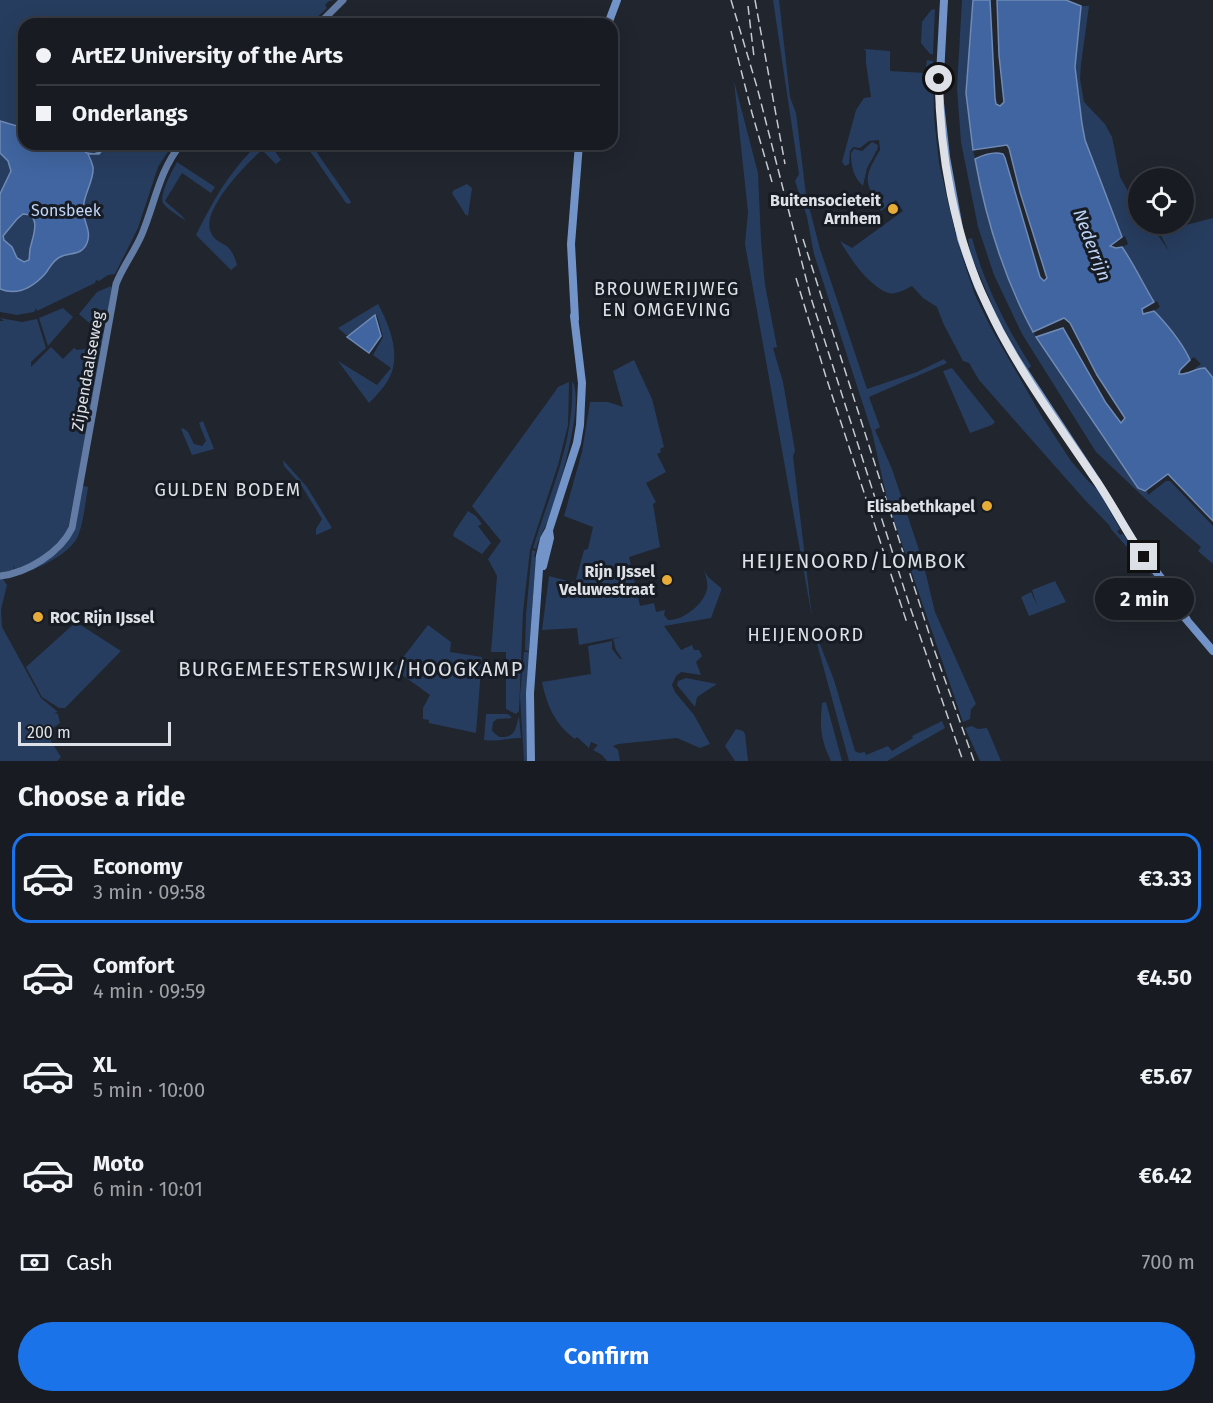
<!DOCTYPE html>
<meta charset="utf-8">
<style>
body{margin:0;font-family:"Fira Sans",sans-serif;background:#21252a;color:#f1f3f6;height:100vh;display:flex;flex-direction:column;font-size:22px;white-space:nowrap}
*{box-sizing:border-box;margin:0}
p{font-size:20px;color:#9fa1a5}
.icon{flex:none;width:33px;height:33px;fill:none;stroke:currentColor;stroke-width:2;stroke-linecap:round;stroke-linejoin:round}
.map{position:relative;height:761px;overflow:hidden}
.details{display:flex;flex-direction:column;background:#181c22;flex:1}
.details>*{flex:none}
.banner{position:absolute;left:18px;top:18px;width:600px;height:132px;border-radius:18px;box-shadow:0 6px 24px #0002,0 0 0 2px #363a40;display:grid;align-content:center;height:132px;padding:0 18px;background:#181c22}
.tools{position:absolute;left:1128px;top:168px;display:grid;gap:12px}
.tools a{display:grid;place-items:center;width:66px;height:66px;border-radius:50%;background:#181c22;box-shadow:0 6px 24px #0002,0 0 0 2px #363a40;font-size:30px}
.scale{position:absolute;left:18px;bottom:15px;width:153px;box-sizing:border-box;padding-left:6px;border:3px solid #dde1e7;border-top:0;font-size:16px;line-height:21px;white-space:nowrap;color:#dde1e7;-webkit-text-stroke:4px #171c24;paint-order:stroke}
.end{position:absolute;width:27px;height:27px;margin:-14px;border:8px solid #dde1e7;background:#111;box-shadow:0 0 0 3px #111}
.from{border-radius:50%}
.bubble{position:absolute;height:42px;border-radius:21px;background:#181c22;box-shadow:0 6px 24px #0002,0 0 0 2px #363a40;font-size:20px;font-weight:700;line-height:42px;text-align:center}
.banner b{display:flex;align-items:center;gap:21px;height:57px;font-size:22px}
.banner b+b{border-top:2px solid #363a40}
.banner i{width:15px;height:15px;background:#f1f3f6}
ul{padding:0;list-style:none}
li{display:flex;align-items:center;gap:18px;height:90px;margin:0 12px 9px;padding:0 6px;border:3px solid transparent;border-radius:18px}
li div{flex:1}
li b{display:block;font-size:22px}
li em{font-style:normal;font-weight:700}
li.current{border-color:#1a73e8}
li>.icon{width:54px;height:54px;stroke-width:1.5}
h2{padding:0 18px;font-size:27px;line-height:72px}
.pay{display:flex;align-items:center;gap:15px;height:66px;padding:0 18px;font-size:22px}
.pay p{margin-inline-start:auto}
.primary-button{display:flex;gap:12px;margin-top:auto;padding:12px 18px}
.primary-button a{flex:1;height:69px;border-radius:36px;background:#1a73e8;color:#fff;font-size:24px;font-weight:700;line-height:69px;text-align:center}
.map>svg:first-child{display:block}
.green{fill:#273d5f}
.water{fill:#4065a0;stroke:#6f8ab5;stroke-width:1.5;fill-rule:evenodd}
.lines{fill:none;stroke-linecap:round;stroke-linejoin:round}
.secondary{stroke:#637ca5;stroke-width:7}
.primary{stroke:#7394c9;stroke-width:8}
.rail{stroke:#c5cad0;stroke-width:1.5;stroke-dasharray:9 4.5;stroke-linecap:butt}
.route{stroke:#dde1e7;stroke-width:8}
.poi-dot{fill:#e7ac37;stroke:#171c24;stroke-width:2}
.labels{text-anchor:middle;stroke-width:6;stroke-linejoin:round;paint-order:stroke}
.poi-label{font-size:16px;font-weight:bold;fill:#dde1e7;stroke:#171c24;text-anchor:end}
.park-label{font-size:16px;fill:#c0d6f8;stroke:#171c24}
.street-label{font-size:16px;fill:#dde1e7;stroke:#171c24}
.water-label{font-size:18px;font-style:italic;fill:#bcd2f4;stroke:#171c24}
.neighbourhood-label{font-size:18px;letter-spacing:1.5px;fill:#dde1e7;stroke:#171c24}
.quarter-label{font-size:20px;letter-spacing:1.5px;fill:#dde1e7;stroke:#171c24}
</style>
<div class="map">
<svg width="1213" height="761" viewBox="0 0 1213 761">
<rect width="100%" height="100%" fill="#20252e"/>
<!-- green -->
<path class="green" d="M 0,0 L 334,0 L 329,1 L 325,5 L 327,8 L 310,24 L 24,24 L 24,144 L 173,144 L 158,167 L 138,228 L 115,274 L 108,275 L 99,281 L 96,280 L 95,283 L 37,311 L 36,308 L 34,312 L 17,315 L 0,312 Z
M 773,0 L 779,0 L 790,97 L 796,113 L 806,195 L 820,249 L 867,389 L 917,372 L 944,359 L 947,363 L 869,397 L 880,427 L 875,430 L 892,469 L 923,562 L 935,612 L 976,704 L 971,709 L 970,719 L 963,722 L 888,503 L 872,432 L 814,254 L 807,217 L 795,181 L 799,174 Z
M 962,0 L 973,0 L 966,93 L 973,150 L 988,219 L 1023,314 L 1041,345 L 1147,490 L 1148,495 L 1166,481 L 1170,481 L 1213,526 L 1213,564 L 1198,551 L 1201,547 L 1150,503 L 1096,452 L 1022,334 L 994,275 L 978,227 L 961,142 L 957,88 Z
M 1081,6 L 1089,6 L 1081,64 L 1080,79 L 1084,102 L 1105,124 L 1112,137 L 1120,177 L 1138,209 L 1138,224 L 1150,224 L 1169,251 L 1159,232 L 1213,218 L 1213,378 C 1209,371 1202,368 1194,369 L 1201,364 L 1194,357 L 1190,360 L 1178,338 L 1154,311 L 1160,307 L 1157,301 L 1154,302 C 1143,284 1135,264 1122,247 L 1128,244 L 1125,236 L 1122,237 L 1085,140 L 1078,104 L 1075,67 Z
M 935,9 L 933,54 L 930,54 L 921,43 L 922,22 L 931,10 Z
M 864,49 L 890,51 L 890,71 L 925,73 L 927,60 L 933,61 L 934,117 L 939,163 L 957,241 L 975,295 L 991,328 L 1041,415 L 1071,461 L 1089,482 L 1097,489 L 1120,529 L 1117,531 L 1120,535 L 1123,534 L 1156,580 L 1111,529 L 1110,526 L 1084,499 L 979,380 L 969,363 L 963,361 L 943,323 L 937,307 L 923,298 L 912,286 C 906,289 896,295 889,293 C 869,287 850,258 840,241 L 852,248 L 903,211 L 896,200 L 881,211 C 865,181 862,180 880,150 L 879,140 L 869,141 L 860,148 L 853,147 L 850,151 L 849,164 L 845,166 L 842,162 L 856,110 L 864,98 L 871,97 L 866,63 L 866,51 Z
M 734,81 L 758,173 L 761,241 L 765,285 L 777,347 L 773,348 L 783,382 L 795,451 L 793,456 L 812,617 L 745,244 L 748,212 Z
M 872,142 L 878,145 L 877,150 L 867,168 L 863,186 C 853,177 851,165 851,153 L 854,149 L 862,151 Z
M 258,144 L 270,144 L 281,160 L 276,164 L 262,150 C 247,163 203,208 210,230 C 212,238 219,242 225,245 C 232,249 235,258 237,265 L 231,270 L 196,235 C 214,199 229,172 258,144 Z
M 305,144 L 311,144 L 347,196 L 351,202 L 349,204 L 346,203 Z
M 177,162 L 215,187 L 211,193 L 182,173 L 165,201 L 182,216 L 186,221 C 179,216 167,209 163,203 C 159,195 173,169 177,162 Z
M 467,184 L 472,188 L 468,216 L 465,214 L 452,193 L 454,190 Z
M 972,238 C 984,284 1006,326 1031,366 L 1028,369 L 999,321 L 974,262 L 972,261 L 968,239 Z
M 111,286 L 112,289 L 106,323 L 94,327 L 79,314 L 97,292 Z
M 378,304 C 388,322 398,347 393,368 C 390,381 379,393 369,403 L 338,361 L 377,385 L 391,368 L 373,355 L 383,337 L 377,315 L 351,334 L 346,335 L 338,328 Z
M 63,308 L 73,317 L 48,346 L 39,318 Z
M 0,318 L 22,322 L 37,319 L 46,348 L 31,362 L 31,367 L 51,347 L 63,359 L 74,348 L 77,350 L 85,349 L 105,331 L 68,529 C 57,548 36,563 15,569 L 13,565 L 14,570 L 0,573 L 0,321 L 4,321 Z
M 634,360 L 652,399 L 664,447 L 660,449 L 661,452 L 657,454 L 666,472 L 646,483 L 656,502 L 653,504 L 660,547 L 629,557 L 640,606 L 654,603 L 656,612 L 665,610 L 664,615 L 668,620 C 683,621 704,604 707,589 C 708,583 706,576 704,570 L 708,577 L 721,588 L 721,591 L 711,618 L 664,626 L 681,650 L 692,645 L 694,650 L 699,650 L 702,656 L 696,662 L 701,675 L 681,672 L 676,676 L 672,685 L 675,692 L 694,715 L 710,744 L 700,748 L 677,738 L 618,744 L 613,746 L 618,750 L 620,761 L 607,761 L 602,755 L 593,750 L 598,745 L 591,742 L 589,748 L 577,737 L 575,739 C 555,724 547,706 542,682 L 591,674 L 588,646 L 612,641 L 612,649 L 620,659 L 622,659 L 616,650 L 613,639 L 620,637 L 579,645 L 577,628 L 542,630 L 549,576 L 575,583 L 584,550 L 588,549 L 593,527 L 564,516 L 582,452 L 590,402 L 608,402 L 623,407 L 613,371 Z
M 952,368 L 995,422 L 992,425 L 970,433 L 943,371 Z
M 572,381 C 586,401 558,491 550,515 C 546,527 539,537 536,549 L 533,548 C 550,492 575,441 572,381 Z
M 569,382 L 568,425 L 558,465 L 530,550 L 523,612 L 519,711 L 516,714 L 506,709 L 506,652 L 491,652 L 497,576 L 488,559 L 501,541 L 472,506 L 554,393 L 558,387 Z
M 203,421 L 214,449 L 192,455 L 181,429 L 183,428 L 188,432 L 194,444 L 202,446 L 206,441 L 199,423 Z
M 283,460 L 307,487 L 332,528 L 316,535 L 316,529 L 322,519 L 301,485 L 284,466 Z
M 83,486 L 88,487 L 88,488 C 85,503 84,521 78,536 C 70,554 41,567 23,573 L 36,566 L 74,528 Z
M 468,511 L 476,516 L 482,524 L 478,526 L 491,543 L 482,554 L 453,536 L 454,532 Z
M 532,550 L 536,551 L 534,556 L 536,557 L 529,651 L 525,650 L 526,615 Z
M 0,579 L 3,579 L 7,585 L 1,609 L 2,627 L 41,698 L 58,712 L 54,713 L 58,714 L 60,723 L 53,728 L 51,741 L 61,757 L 57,761 L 0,761 Z
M 1055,581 L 1066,602 L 1029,616 L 1021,597 L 1031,592 L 1037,605 L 1032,590 Z
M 76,622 L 121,651 L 70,703 L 65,708 L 59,708 L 42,697 L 26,667 Z
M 428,625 L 451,642 L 450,652 L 482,657 L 476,733 L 429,723 L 429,720 L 423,719 L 423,708 L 430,695 L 394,669 Z
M 818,639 L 834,680 L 855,751 L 859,753 L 865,752 L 866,755 L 888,746 L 892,751 L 913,738 L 912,736 L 942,721 L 945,728 L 887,761 L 849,761 L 816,640 Z
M 524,652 L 529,652 L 527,709 L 528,761 L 524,761 L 520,696 Z
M 686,678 L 717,684 L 697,697 L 695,707 L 677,685 L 678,681 Z
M 826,702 L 842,761 L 831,761 C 820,738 820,727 822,703 Z
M 486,714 L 508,714 L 512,718 L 497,719 L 493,722 L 492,731 L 499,737 C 517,738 515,728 519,716 L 521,738 C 507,738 497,742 484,740 Z
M 972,726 L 978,729 L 987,728 L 1001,761 L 980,761 L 965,728 Z
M 736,729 L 743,731 L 745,734 L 748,761 L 735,761 L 725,746 Z"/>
<!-- water -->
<path class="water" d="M 973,0 L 990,0 L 995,98 L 996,104 L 1000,106 L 1004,102 L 999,55 L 997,0 L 1066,0 L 1081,6 L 1075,67 L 1082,124 L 1085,140 L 1122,237 L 1110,246 L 1116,248 L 1122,247 C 1134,264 1143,284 1154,302 L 1142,309 L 1143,314 L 1154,311 L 1157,314 C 1170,328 1182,342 1190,360 L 1180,370 L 1179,374 C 1188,375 1195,368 1205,368 L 1213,378 L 1213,521 L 1168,474 L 1145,491 L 1138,488 L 1036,337 L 1063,328 L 1106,403 L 1121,423 L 1125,418 L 1097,375 L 1070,323 L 1064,318 L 1033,332 C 1004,278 986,220 975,159 C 983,155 994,151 1003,154 L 1005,158 L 1040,277 L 1044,281 L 1047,278 L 1020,192 L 1009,148 L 1007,145 L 973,150 L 966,93 Z
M 0,121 L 24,128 L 24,144 L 74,144 L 87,153 L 94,154 L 100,152 L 107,144 L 108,144 L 99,154 L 88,154 C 90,158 92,163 93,167 C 95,181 80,198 84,216 C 86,226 91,233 87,243 C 82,256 70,252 60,257 C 52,261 50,268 45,274 C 33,287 17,296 0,289 L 0,194 L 11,171 L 8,161 L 0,153 ZM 23,214 C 41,214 34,234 31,245 C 29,250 30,255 29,260 L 24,262 L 17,258 L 12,247 L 4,240 L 3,236 L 17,219 Z
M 375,315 L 381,336 L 369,353 L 347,337 Z"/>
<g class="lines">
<!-- secondary -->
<path class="secondary" d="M 319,24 L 343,0
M 0,576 C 27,573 60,553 72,528 L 116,284 C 123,266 135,251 142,234 C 155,203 159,171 181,144"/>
<!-- primary -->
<path class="primary" d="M 944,0 L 939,94 L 946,157 L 961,239 L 978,286 L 1000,331 L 1017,360 L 1098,483 L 1137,547 L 1168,587 L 1187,620
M 608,24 L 617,0
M 575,319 L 571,244 L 579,144
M 543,566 L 550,538 L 549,531
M 1160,581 L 1165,596 L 1175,607
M 1185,618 L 1213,651
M 531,761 L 530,693 L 540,556 L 544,539 L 549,530 L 577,443 L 580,425 L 582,383 L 574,316"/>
<!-- rail -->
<path class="rail" d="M 731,0 L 757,87 L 811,298 L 910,607 L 963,761
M 755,0 L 785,164
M 748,6 L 754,57
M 731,31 L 752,113 L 772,182
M 803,239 L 934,649 L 974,761
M 796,278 L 826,377 L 907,623"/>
</g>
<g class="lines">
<!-- route -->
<path class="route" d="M 939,79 C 939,153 955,238 987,305 C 1015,366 1056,421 1093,476 C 1112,502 1125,531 1144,557"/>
</g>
<!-- markers -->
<g class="poi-dot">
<circle cx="893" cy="209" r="6"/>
<circle cx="987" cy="506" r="6"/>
<circle cx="667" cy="580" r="6"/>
<circle cx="38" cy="617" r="6"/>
</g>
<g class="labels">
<!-- poi labels -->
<g class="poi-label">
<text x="881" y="206">Buitensocieteit<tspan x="881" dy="18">Arnhem</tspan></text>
<text x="975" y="512">Elisabethkapel</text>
<text x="655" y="577">Rijn IJssel<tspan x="655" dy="18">Veluwestraat</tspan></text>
<text x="50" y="623" text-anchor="start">ROC Rijn IJssel</text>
</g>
<!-- park labels -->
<g class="park-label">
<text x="66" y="216">Sonsbeek</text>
</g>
<!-- street labels -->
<g class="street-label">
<text transform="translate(87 371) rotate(-80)" y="6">Zijpendaalseweg</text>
</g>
<!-- water labels -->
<g class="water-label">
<text transform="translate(1092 245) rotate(69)" y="6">Nederrijn</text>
</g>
<!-- neighbourhood labels -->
<g class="neighbourhood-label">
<text x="667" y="295">BROUWERIJWEG<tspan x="667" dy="21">EN OMGEVING</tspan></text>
<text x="228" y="496">GULDEN BODEM</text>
<text x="806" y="641">HEIJENOORD</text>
</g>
<!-- quarter labels -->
<g class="quarter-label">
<text x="854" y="568">HEIJENOORD/LOMBOK</text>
<text x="351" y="676">BURGEMEESTERSWIJK/HOOGKAMP</text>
</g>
</g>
</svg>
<div class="tools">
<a><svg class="icon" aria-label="locate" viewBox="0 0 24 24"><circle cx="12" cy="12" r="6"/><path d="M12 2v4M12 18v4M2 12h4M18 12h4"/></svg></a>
</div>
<div class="scale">200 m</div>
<i class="end from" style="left:939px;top:79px"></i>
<i class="end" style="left:1144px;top:557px"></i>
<div class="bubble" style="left:1095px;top:578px;width:99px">2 min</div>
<div class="banner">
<b><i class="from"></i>ArtEZ University of the Arts</b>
<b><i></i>Onderlangs</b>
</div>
</div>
<section class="details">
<h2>Choose a ride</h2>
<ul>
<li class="current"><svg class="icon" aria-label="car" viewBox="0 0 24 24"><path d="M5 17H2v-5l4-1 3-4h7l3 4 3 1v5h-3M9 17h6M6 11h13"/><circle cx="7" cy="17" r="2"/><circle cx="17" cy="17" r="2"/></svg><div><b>Economy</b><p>3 min · 09:58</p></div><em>€3.33</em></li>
<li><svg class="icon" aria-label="car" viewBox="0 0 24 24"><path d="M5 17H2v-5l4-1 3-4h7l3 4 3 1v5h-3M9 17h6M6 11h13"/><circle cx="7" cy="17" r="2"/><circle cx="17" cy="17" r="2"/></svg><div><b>Comfort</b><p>4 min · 09:59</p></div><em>€4.50</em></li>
<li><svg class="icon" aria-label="car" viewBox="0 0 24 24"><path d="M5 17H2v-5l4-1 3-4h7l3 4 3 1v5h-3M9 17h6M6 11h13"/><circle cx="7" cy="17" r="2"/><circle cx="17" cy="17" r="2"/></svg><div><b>XL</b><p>5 min · 10:00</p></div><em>€5.67</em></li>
<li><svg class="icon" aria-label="car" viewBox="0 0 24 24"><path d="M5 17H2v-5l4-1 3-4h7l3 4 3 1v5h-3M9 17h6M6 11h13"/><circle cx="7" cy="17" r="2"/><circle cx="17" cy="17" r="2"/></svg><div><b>Moto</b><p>6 min · 10:01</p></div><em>€6.42</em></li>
</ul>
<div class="pay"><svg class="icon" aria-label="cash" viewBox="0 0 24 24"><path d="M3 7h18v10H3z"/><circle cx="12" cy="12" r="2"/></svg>Cash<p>700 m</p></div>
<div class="primary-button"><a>Confirm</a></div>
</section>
